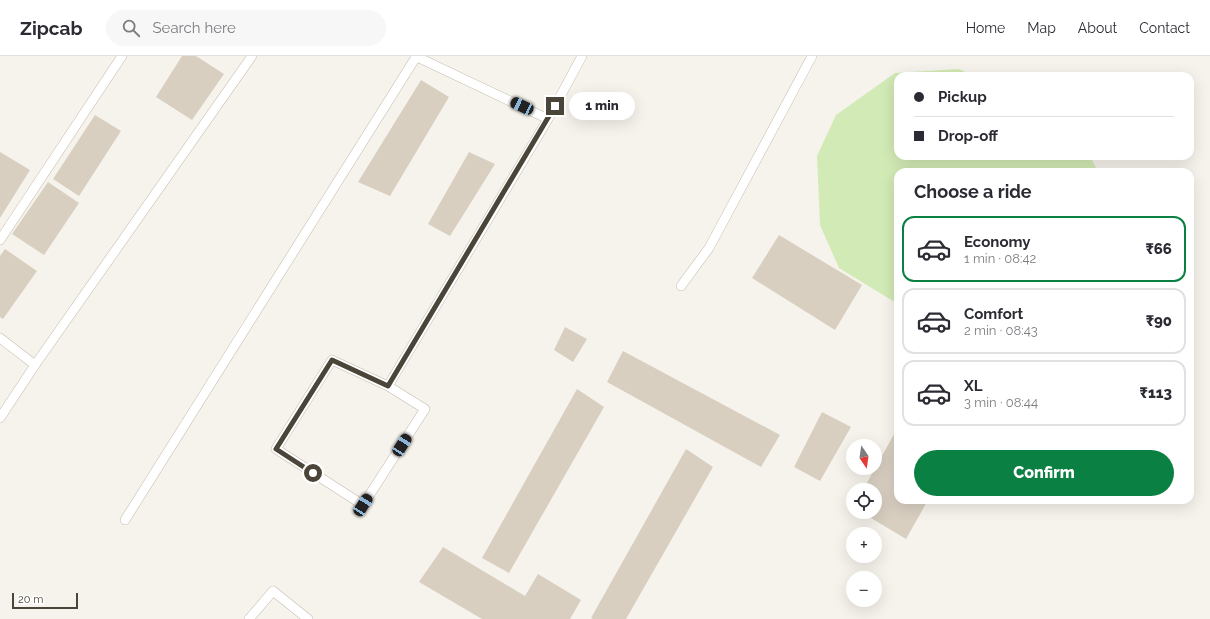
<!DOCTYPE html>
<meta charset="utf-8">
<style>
body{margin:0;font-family:Raleway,sans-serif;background:#f7f7f7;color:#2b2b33;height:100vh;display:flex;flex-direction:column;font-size:15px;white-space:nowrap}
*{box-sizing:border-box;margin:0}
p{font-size:13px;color:#7c7c81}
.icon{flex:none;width:22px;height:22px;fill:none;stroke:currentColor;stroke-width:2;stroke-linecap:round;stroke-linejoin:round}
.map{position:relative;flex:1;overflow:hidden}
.sheet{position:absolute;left:894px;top:112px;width:300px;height:336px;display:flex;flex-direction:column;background:#fff;border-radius:12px;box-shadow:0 4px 16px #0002}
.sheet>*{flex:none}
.top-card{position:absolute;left:894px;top:16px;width:300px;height:88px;border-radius:12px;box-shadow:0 4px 16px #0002;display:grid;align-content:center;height:88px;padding:0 20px;background:#fff}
.needle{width:26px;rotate:167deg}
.tools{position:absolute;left:846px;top:383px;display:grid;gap:8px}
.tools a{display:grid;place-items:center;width:36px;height:36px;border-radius:50%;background:#fff;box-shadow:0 4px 16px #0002;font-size:20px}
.scale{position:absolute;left:12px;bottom:10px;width:66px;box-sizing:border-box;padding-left:4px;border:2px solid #4b4439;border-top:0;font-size:11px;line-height:14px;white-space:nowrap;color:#4b4439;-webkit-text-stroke:3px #fff;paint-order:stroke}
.end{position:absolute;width:18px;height:18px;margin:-9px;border:5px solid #4b4439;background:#fff;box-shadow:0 0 0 2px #fff}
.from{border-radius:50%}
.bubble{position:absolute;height:28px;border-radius:14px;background:#fff;box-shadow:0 4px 16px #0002;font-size:13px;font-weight:800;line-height:28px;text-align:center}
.car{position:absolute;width:12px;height:24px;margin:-12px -6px;border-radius:5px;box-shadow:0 0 3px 1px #0007;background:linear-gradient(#222 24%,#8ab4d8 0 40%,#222 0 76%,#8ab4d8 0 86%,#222 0)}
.top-card b{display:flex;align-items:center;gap:14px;height:38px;font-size:15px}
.top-card b+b{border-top:1px solid #e1e1e2}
.top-card i{width:10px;height:10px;background:#2b2b33}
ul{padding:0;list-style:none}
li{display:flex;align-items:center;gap:12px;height:66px;margin:0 8px 6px;padding:0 12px;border:2px solid #e1e1e2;border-radius:12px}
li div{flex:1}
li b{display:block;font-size:15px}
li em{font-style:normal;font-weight:800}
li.selected{border-color:#0b8043}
li>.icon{width:36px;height:36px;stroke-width:1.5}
h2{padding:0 20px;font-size:18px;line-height:48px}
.button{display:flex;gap:8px;margin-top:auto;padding:8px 20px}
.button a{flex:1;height:46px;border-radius:24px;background:#0b8043;color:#fff;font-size:16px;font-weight:800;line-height:46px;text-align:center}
header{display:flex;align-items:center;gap:24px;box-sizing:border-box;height:56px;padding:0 20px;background:#fff;border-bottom:1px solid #e1e1e2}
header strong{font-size:19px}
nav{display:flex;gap:22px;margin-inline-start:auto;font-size:14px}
.search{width:280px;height:36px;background:#f7f7f7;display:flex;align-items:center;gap:10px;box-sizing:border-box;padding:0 14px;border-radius:22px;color:#7c7c81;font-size:15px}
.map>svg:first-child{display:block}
.green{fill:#d2eab5}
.building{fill:#d8cfc1}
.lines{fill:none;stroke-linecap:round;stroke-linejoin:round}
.service-casing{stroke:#c2bbae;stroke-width:10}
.service{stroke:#fff;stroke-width:9}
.route{stroke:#4b4439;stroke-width:5}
</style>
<header>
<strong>Zipcab</strong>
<div class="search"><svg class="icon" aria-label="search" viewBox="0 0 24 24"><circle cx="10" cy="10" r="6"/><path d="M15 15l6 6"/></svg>Search here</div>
<nav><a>Home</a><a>Map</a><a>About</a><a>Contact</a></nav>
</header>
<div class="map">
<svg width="1210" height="563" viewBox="0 0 1210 563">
<rect width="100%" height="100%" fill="#f6f3ec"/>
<!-- green -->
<path class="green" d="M 959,13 L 974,20 L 898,20 L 898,100 L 1090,100 L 1098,116 L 898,116 L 898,248 L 839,212 L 820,169 L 817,100 L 836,59 L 895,17 Z"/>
<!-- building -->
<path class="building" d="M 182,0 L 196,0 L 224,18 L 192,64 L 156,41 Z
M 421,24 L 449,41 L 390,140 L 358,126 Z
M 95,59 L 121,75 L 79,140 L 53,123 Z
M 0,96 L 30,114 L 0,162 Z
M 469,96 L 495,108 L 450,180 L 428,168 Z
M 48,126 L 79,147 L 44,199 L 12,178 Z
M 779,179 L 862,229 L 835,274 L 752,222 Z
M 5,193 L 37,215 L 3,263 L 0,261 L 0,200 Z
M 565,271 L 587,283 L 573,306 L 554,294 Z
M 623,295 L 780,379 L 761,411 L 607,326 Z
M 577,333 L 604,351 L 509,517 L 482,502 Z
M 822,356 L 851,371 L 820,425 L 794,411 Z
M 898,371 L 898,444 L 928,444 L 906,483 L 861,456 L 875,456 L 875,434 L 863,434 Z
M 686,393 L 713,411 L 626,563 L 593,563 L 591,562 Z
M 443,491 L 525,540 L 538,518 L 581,544 L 570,563 L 482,563 L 419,526 Z"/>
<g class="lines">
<defs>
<path id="service" d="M 415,0 L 548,63
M 0,184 L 122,0
M 681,230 L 709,192 L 812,0
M 0,282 L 35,309
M 332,304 L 388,330 L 425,353 L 363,449 L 276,393 Z
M 388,330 L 548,63 L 582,0
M 0,362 L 35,309 L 252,0
M 125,464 L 416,1
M 249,563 L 273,535 L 308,563"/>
</defs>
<!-- service casing -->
<use href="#service" class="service-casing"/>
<!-- service -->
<use href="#service" class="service"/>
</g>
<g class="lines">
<!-- route -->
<path class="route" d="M 313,417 L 276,393 L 332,304 L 388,330 L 555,50"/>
</g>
</svg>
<div class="tools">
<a><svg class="needle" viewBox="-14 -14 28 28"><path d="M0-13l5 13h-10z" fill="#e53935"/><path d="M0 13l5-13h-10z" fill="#7c7c81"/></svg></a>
<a><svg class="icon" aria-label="locate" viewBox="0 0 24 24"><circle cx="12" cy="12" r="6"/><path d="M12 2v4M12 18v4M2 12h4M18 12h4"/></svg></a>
<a>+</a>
<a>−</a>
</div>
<div class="scale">20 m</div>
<i class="end from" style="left:313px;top:417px"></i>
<i class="end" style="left:555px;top:50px"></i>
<div class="bubble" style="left:569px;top:36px;width:66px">1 min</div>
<i class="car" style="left:522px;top:50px;rotate:295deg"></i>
<i class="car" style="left:402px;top:389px;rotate:33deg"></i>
<i class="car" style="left:363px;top:449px;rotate:33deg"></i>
<div class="top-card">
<b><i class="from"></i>Pickup</b>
<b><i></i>Drop-off</b>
</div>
<section class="sheet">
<h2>Choose a ride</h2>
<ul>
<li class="selected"><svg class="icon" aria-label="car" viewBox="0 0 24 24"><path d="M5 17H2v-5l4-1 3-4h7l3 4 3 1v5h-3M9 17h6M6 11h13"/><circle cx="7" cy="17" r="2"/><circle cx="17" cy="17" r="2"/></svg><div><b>Economy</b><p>1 min · 08:42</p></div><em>₹66</em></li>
<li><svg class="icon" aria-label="car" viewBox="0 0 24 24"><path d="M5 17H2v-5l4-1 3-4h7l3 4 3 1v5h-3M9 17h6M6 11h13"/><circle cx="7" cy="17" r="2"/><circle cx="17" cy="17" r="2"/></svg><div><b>Comfort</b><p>2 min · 08:43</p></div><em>₹90</em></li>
<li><svg class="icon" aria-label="car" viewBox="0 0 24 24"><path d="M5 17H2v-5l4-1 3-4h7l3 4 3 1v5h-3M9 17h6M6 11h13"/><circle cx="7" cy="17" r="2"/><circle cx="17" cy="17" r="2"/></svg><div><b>XL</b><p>3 min · 08:44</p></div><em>₹113</em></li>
</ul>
<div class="button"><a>Confirm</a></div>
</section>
</div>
